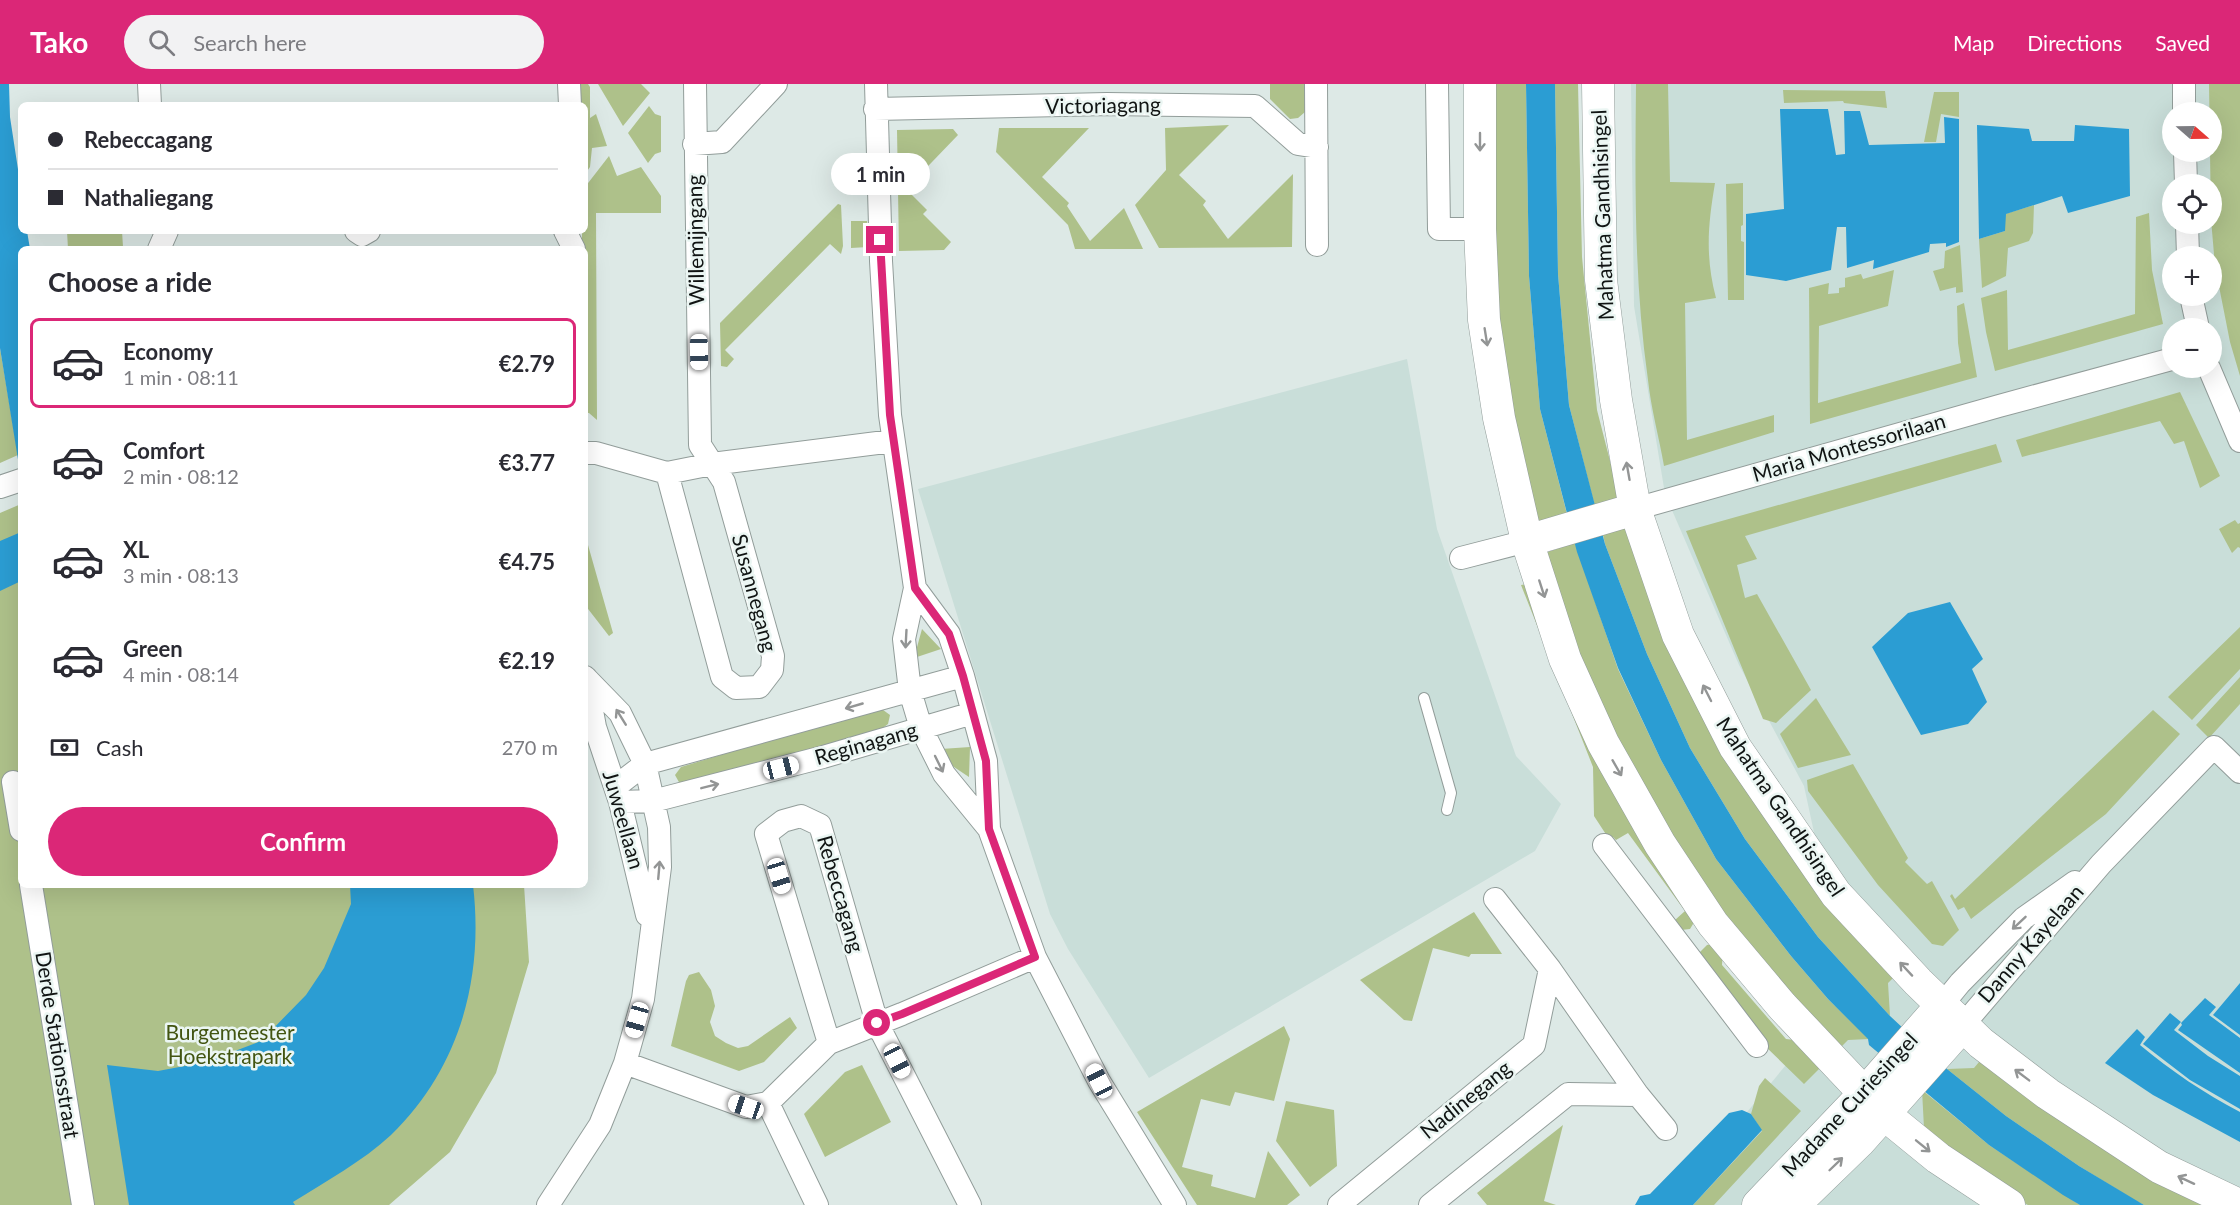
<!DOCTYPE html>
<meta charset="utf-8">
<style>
body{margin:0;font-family:Lato,sans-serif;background:#f2f2f3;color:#2b2b33;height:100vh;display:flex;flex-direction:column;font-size:22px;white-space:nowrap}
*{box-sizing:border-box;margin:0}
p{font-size:20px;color:#7c7c81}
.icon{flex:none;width:33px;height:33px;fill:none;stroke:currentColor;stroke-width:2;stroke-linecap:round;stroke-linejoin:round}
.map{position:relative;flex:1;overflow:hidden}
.panel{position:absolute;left:18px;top:162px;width:570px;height:642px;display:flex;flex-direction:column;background:#fff;border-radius:9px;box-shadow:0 6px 24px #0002}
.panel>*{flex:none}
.top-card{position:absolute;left:18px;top:18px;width:570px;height:132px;border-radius:9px;box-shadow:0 6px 24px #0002;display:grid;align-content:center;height:132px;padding:0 30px;background:#fff}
.needle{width:39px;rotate:110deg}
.tools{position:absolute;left:2162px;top:18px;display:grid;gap:12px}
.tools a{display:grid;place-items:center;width:60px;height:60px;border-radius:50%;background:#fff;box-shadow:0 6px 24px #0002;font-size:30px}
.end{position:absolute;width:27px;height:27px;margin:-14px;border:8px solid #db2777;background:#fff;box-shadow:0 0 0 3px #fff}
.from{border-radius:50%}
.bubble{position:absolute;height:42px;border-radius:21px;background:#fff;box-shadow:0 6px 24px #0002;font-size:20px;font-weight:700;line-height:42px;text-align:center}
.car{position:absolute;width:18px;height:36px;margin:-18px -9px;border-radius:8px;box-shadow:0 0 4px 2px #0007;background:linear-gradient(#fff 24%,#345 0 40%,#fff 0 76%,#345 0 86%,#fff 0)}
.top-card b{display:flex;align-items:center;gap:21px;height:57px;font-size:22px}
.top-card b+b{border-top:2px solid #e1e1e2}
.top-card i{width:15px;height:15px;background:#2b2b33}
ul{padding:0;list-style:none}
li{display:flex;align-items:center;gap:18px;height:90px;margin:0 12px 9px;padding:0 18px;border:3px solid transparent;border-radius:9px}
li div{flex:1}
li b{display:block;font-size:22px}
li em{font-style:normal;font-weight:700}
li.active{border-color:#db2777}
li>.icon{width:54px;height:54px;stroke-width:1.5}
h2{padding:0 30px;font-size:27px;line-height:72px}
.pay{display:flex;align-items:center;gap:15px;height:66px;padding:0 30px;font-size:22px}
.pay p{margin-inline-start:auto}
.action{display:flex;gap:12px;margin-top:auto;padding:12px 30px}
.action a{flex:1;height:69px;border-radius:36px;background:#db2777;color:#fff;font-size:24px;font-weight:700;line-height:69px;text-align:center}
header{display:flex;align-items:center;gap:36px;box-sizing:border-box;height:84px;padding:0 30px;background:#db2777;color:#fff}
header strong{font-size:28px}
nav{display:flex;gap:33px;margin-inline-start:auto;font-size:21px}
.search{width:420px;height:54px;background:#f2f2f3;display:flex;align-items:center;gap:15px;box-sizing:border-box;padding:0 21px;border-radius:33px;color:#7c7c81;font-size:22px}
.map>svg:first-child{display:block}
.built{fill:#c9ded9;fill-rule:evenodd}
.green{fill:#aec18a}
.water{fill:#2b9dd3}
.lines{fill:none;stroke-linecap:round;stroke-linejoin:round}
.lane-casing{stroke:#929d9a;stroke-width:12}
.street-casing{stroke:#929d9a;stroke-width:24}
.secondary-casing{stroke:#929d9a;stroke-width:33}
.lane{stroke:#fff;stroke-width:10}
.street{stroke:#fff;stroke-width:22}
.secondary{stroke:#fff;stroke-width:32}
.oneway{stroke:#939595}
.route{stroke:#db2777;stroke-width:8}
.labels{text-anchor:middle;stroke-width:5;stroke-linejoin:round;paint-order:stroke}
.street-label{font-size:21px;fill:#101413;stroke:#ebf6f3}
.park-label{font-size:21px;fill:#425511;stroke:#ebf6f3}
</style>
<header>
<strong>Tako</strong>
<div class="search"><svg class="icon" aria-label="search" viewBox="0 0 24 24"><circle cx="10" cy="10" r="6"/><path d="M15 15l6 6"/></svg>Search here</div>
<nav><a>Map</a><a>Directions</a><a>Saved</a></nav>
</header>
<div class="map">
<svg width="2240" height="1121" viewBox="0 0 2240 1121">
<rect width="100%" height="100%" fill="#dde9e6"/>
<!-- built -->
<path class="built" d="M 1631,0 L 2222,0 L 2240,242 L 2240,1121 L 1670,1121 L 1848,906 L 1804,702 L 1739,581 L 1665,410 L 1634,222 ZM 2172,28 L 2211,28 L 2211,68 L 2172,68 ZM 2172,100 L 2211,100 L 2211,140 L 2172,140 ZM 2172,172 L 2211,172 L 2211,212 L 2172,212 ZM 2172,244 L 2211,244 L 2211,284 L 2172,284 Z
M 1407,275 L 1437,445 L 1516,672 L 1561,720 L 1535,767 L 1149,994 L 1068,865 L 1050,830 L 918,405 Z"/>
<!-- green -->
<path class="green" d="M 581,0 L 588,0 L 590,3 L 590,34 L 596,30 L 607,62 L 592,64 L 590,83 L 585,90 L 585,21 L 581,21 Z
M 598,0 L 641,0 L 650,9 L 623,42 Z
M 1270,0 L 1305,0 L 1305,28 L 1298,34 L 1290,35 L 1270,15 Z
M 1486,0 L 1526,0 L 1529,192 L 1540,325 L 1567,430 L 1530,441 L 1504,332 Z
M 1555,0 L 1578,0 L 1582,173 L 1597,326 L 1620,416 L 1595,423 L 1569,321 L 1558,190 Z
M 1636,0 L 1668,0 L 1670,98 L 1715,99 C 1708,141 1705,172 1716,214 L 1685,219 L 1687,356 L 1774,331 L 1774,348 L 1664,382 C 1659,353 1651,325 1648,296 C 1634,198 1635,99 1636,0 Z
M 2209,0 L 2240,0 L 2240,292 L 2230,258 L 2215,182 L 2211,135 Z
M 1783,6 L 1885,7 L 1887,24 L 1844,19 L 1843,17 L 1784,19 Z
M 1934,8 L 1959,8 L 1959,33 L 1941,30 L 1936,58 L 1924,58 Z
M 649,22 L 655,30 L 661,32 L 661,68 L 655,70 L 648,79 L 628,49 Z
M 1229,41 L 1179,91 L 1206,117 L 1203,121 L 1228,155 L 1293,90 L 1292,163 L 1159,164 L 1135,121 L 1166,86 L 1165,44 Z
M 999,44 L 1089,44 L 1042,93 L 1069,119 L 1067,122 L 1090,157 L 1124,124 L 1143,165 L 1075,165 L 1068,141 L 996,68 Z
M 953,45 L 958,51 L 906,105 L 927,126 L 923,130 L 951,158 L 944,166 L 899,167 L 897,46 Z
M 609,72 L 617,92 L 641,83 L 661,112 L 661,129 L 596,129 L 597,336 L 589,329 L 585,329 L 585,165 L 582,165 L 582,147 L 585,147 L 585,103 Z
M 1743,99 L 1743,141 L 1741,142 L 1741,157 L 1744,158 L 1744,216 L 1728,216 L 1726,100 Z
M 838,120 L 841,121 L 843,162 L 841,170 L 830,160 L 725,266 L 734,275 L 727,283 L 721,282 L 720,239 Z
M 2034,121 L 2033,149 L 2029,157 L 2008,164 L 2006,192 L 1982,204 L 1979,155 L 2005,147 L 2005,130 Z
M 2149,129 L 2152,186 L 2163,240 L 1995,287 L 1986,248 L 1981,214 L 2007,206 L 2008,266 L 2135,230 L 2136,133 Z
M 851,137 L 867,137 L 868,163 L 851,164 Z
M 67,147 L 122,147 L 123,163 L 68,165 Z
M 1960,161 L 1963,208 L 1956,209 L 1956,203 L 1940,207 L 1933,187 L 1944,184 L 1945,167 Z
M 1894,186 L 1888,222 L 1819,242 L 1818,319 L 1961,279 L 1958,259 L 1957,222 L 1964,219 L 1977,293 L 1810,340 L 1809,204 L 1829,199 L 1828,210 L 1839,209 L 1839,204 L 1845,203 L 1845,194 L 1861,190 L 1863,195 Z
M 0,264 L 18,371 L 0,379 Z
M 2180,308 L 2220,392 L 2200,404 L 2184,357 L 2174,360 L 2160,337 L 2022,373 L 2016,356 Z
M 1996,360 L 2002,378 L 1745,452 L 1757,475 L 1737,481 L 1745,514 L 1757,510 L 1811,606 L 1776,639 L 1763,635 L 1686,447 Z
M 21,420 L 21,801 L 524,801 L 529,878 L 496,989 L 450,1068 L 389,1121 L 0,1121 L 0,429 Z
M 2235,436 L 2238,440 L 2240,439 L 2240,464 L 2238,463 L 2232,469 L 2219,445 Z
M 1628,443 L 1670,563 L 1898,889 L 1888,899 L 1890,932 L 1818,853 L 1745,755 L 1690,664 L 1647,570 L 1605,460 L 1603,451 Z
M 1575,459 L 1618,585 L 1661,676 L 1716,775 L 1791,872 L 1828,915 L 1869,955 L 1848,956 L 1835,969 L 1717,827 L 1613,653 L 1538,471 Z
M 585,461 L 588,461 L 613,549 L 609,552 L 585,521 Z
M 1527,500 L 1693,828 L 1693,840 L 1690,845 L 1681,846 L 1675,836 L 1685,827 L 1628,749 L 1616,756 L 1613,753 L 1609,755 L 1594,732 L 1593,683 L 1521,501 Z
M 2240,543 L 2240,585 L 2192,636 L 2168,613 Z
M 922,545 L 941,565 L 914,574 Z
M 2240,593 L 2240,620 L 2209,654 L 2196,641 Z
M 1816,614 L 1851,671 L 1798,684 L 1780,650 Z
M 879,623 L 890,631 L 888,640 L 876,649 L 680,700 L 675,691 L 681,683 Z
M 2153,626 L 2180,650 L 2106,730 L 1971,835 L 1964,823 L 1958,826 L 1950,812 L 1952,810 L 1955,815 Z
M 970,663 L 969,693 L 948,679 L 941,665 Z
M 1853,680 L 1908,774 L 1905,778 L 1927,800 L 1932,797 L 1959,846 L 1943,862 L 1932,860 L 1878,801 L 1808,707 L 1807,696 Z
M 1474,828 L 1502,870 L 1471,870 L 1469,873 L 1433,864 L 1412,937 L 1404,936 L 1360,896 Z
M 1712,860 L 1723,865 L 1722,881 L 1786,955 L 1803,957 L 1825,979 L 1804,1000 L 1765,962 L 1699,869 L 1707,861 Z
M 699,888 L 711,906 L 715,922 L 710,938 L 715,952 L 726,959 L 738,964 L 748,962 L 790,933 L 797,944 L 764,978 L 739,987 L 671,962 L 686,897 L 689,891 Z
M 1284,942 L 1290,955 L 1274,1017 L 1235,1008 L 1230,1022 L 1201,1015 L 1182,1083 L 1213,1091 L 1211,1102 L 1255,1114 L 1268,1067 L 1300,1111 L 1287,1121 L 1197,1121 L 1137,1028 Z
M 1984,972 L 2211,1121 L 2144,1121 L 2136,1117 L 2079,1082 L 2006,1032 L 1947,985 L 1974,984 Z
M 862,981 L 891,1038 L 825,1073 L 804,1030 L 845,988 Z
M 1765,994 L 1801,1027 L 1714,1121 L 1693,1121 L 1762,1047 L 1751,1030 L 1759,1002 Z
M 1922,1006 L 1989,1061 L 2080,1121 L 2028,1121 L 1969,1086 L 1924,1044 Z
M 1286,1017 L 1334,1026 L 1337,1082 L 1310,1103 L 1276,1057 Z
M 1563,1041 L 1544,1117 L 1556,1121 L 1487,1121 L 1477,1109 Z"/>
<!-- water -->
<path class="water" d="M 0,0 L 9,0 L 10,33 L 21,105 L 21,147 L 27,147 L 30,165 L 21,165 L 21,394 L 0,264 Z
M 1526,0 L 1555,0 L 1558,190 L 1569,321 L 1605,460 L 1647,570 L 1690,664 L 1745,755 L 1818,853 L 1890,932 L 1947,985 L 2006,1032 L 2079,1082 L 2144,1121 L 2080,1121 L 2063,1111 L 1989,1061 L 1869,961 L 1868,955 L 1828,915 L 1791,872 L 1716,775 L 1661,676 L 1618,584 L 1577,468 L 1540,325 L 1529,192 Z
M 1780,25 L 1828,25 L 1836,71 L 1845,70 L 1844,27 L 1860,27 L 1869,61 L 1945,59 L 1944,33 L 1959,35 L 1959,158 L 1946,163 L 1946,159 L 1930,160 L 1929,168 L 1873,185 L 1874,176 L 1847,184 L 1846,143 L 1837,143 L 1831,186 L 1786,197 L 1746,191 L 1746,130 L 1784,125 Z
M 1977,41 L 2029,45 L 2032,57 L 2074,57 L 2075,41 L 2129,45 L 2130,112 L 2068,129 L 2062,112 L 2006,130 L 2005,147 L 1979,155 Z
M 21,448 L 21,497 L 0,507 L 0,457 Z
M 1950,518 L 1983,575 L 1972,585 L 1987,618 L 1968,640 L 1921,651 L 1872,563 L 1908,529 Z
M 350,801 L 473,801 C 484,894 460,984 391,1051 C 363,1077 325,1098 293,1118 L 295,1121 L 129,1121 L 107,981 L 158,987 L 206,978 L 261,957 L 306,911 L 324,884 L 351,820 Z
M 2240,899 L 2240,951 L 2213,931 Z
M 2205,914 L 2216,923 L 2209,931 L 2240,954 L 2240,989 L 2178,946 L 2182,941 L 2181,939 Z
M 2170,929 L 2181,938 L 2174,946 L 2208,972 L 2240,992 L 2240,1025 L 2190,996 L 2143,960 Z
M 2137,945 L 2145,953 L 2140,961 C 2171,987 2204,1009 2240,1028 L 2240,1058 L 2153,1011 L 2105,979 Z
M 1742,1026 L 1751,1030 L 1762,1046 L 1693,1121 L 1635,1121 L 1640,1112 L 1650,1110 L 1729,1029 Z"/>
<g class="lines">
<defs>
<path id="lane" d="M 1424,614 L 1451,709 L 1447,726"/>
<path id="street" d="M 149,0 L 150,21
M 569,0 L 570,21
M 876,0 L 881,177 L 890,331 L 915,504 L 904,555 L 910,607 L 921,644 L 944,690 L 989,745
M 1316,0 L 1317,161
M 1437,0 L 1439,145 L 1480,145
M 2184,0 L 2184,28
M 875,25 L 1107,20 L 1255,22 L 1298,60 L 1317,63
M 694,60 L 722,58 L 776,0
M 2185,68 L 2186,100
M 2187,140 L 2188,172
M 356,147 L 362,151 L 369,147
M 565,147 L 574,165
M 159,165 L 167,147
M 2191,212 L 2198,244
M 2209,284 L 2240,357
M 585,369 L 596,369 L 667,389 L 712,380 L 893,357
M 667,389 L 722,593 L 736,604 L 759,603 L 772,586 L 773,572 L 724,398 L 700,361 L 695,0
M 0,403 L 21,396
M 1635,425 L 1999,322 L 2172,275
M 1461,474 L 1527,457
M 915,504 L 949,550 L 963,592 L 986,677 L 989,745 L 1035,873 L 1099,997 L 1175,1121
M 586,594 L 595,643 L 620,718 L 647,831
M 13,698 L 21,746
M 615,703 L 645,680 L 963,592
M 620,718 L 653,717 L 823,673 L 973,629
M 1604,761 L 1757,962
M 31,801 L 83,1121
M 1495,815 L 1550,885 L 1638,1011 L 1666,1045
M 1942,921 L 1960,899 L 2024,834 L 2075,798
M 1963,941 L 2101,780 L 2214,663 L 2240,688
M 829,959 L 766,750 L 783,737 L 801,732 L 820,741 L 877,939 L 970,1121
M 625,979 L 746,1023 L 768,1019 L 829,959 L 902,930 L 1035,873
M 768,1019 L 817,1121
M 548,1121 L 600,1041 L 625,979 L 643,915 L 660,783 L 659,743 L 645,680 L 620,629 L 585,593
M 1339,1121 L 1534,961 L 1550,885
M 1430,1121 L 1568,1010 L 1638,1011"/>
<path id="secondary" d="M 1480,0 L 1480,145 L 1484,236 L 1499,334 L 1527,457 L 1565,575 L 1603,659 L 1660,760 L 1713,840 L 1782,922 L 1884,1030 L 1938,1074 L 2009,1121
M 1598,0 L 1601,196 L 1616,316 L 1635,425 L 1678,551 L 1735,663 L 1836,810 L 1918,898 L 1981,959 L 2048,1010 L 2159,1083 L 2239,1121
M 1527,457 L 1635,425
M 1758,1121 L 1864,1010 L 1942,921
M 1794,1121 L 1859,1058 L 1963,941"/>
</defs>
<!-- lane casing -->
<use href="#lane" class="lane-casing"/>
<!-- street casing -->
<use href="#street" class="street-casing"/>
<!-- secondary casing -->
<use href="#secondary" class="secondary-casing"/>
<!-- lane -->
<use href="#lane" class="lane"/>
<!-- street -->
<use href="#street" class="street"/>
<!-- secondary -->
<use href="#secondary" class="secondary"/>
</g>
<!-- one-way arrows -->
<defs><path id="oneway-shaft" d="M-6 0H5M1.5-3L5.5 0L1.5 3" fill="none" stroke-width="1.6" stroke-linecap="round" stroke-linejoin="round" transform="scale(1.5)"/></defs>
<g class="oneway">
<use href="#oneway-shaft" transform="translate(1480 58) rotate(90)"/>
<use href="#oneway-shaft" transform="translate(1486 253) rotate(81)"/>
<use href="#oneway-shaft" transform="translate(1628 387) rotate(-100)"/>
<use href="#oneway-shaft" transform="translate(1542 505) rotate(72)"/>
<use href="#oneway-shaft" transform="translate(906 555) rotate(93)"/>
<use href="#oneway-shaft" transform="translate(1707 609) rotate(-117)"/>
<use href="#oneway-shaft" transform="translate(854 622) rotate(164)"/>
<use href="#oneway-shaft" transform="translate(621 633) rotate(-122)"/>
<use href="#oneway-shaft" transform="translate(939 680) rotate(64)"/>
<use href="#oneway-shaft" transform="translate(1617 684) rotate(60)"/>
<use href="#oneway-shaft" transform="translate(710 702) rotate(-14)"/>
<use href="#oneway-shaft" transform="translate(659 786) rotate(-85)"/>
<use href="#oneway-shaft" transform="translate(2019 839) rotate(137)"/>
<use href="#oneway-shaft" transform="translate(1906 885) rotate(-133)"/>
<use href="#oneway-shaft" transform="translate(2022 991) rotate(-143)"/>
<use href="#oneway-shaft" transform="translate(1923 1062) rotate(39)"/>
<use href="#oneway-shaft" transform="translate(1836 1080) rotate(-44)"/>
<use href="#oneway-shaft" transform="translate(2186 1096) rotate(-155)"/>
</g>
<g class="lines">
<!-- route -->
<path class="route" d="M 877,939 L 902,930 L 1035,873 L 989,745 L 986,677 L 963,592 L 949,550 L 915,504 L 890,331 L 880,156"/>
</g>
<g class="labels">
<!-- street labels -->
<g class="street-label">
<text transform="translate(1103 22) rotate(-1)" y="7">Victoriagang</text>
<text transform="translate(1603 131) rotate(-92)" y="7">Mahatma Gandhisingel</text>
<text transform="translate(696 156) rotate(-91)" y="7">Willemijngang</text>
<text transform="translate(1849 364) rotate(-16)" y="7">Maria Montessorilaan</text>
<text transform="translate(754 509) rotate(75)" y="7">Susannegang</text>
<text transform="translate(866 660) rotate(-16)" y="7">Reginagang</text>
<text transform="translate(1780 723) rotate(56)" y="7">Mahatma Gandhisingel</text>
<text transform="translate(623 736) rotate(74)" y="7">Juweellaan</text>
<text transform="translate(840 810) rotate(74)" y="7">Rebeccagang</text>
<text transform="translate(2031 860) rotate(-49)" y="7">Danny Kayelaan</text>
<text transform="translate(57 961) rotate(81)" y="7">Derde Stationsstraat</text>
<text transform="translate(1466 1016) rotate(-39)" y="7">Nadinegang</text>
<text transform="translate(1850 1021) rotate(-47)" y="7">Madame Curiesingel</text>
</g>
<!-- park labels -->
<g class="park-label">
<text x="230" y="956">Burgemeester<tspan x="230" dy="24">Hoekstrapark</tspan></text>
</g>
</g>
</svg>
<div class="tools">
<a><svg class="needle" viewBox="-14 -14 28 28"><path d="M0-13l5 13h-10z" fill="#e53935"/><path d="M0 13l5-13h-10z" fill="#7c7c81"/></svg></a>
<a><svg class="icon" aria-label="locate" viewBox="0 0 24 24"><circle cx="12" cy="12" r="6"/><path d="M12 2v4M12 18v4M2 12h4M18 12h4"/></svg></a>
<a>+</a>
<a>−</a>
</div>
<i class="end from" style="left:877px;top:939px"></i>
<i class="end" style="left:880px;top:156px"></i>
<div class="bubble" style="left:831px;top:69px;width:99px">1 min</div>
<i class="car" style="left:699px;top:268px;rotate:179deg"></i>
<i class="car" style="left:781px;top:684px;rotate:76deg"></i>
<i class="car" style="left:779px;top:792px;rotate:163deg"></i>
<i class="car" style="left:637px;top:936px;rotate:196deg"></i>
<i class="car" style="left:897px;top:977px;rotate:153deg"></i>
<i class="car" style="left:1099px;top:997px;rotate:333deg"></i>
<i class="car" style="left:746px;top:1023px;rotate:289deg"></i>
<div class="top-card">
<b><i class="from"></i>Rebeccagang</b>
<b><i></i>Nathaliegang</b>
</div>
<section class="panel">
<h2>Choose a ride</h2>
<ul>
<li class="active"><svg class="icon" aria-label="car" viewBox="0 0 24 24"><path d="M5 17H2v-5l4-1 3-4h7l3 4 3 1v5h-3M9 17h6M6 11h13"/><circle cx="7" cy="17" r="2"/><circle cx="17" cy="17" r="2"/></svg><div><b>Economy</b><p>1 min · 08:11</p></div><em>€2.79</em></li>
<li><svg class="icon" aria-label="car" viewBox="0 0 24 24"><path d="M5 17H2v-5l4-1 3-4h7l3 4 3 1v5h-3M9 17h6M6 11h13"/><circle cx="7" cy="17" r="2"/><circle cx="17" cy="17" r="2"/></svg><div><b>Comfort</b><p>2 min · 08:12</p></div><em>€3.77</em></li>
<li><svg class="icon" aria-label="car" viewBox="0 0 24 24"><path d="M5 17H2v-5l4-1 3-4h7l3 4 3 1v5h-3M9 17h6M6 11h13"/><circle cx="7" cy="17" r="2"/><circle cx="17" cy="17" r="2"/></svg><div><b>XL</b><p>3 min · 08:13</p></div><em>€4.75</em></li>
<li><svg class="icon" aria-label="car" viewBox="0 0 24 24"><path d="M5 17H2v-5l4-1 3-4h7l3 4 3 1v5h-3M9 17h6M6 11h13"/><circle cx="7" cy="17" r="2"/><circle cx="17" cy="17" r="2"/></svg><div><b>Green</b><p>4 min · 08:14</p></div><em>€2.19</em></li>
</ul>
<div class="pay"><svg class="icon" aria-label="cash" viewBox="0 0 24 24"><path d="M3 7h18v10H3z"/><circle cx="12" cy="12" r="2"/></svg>Cash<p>270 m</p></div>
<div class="action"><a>Confirm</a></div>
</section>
</div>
